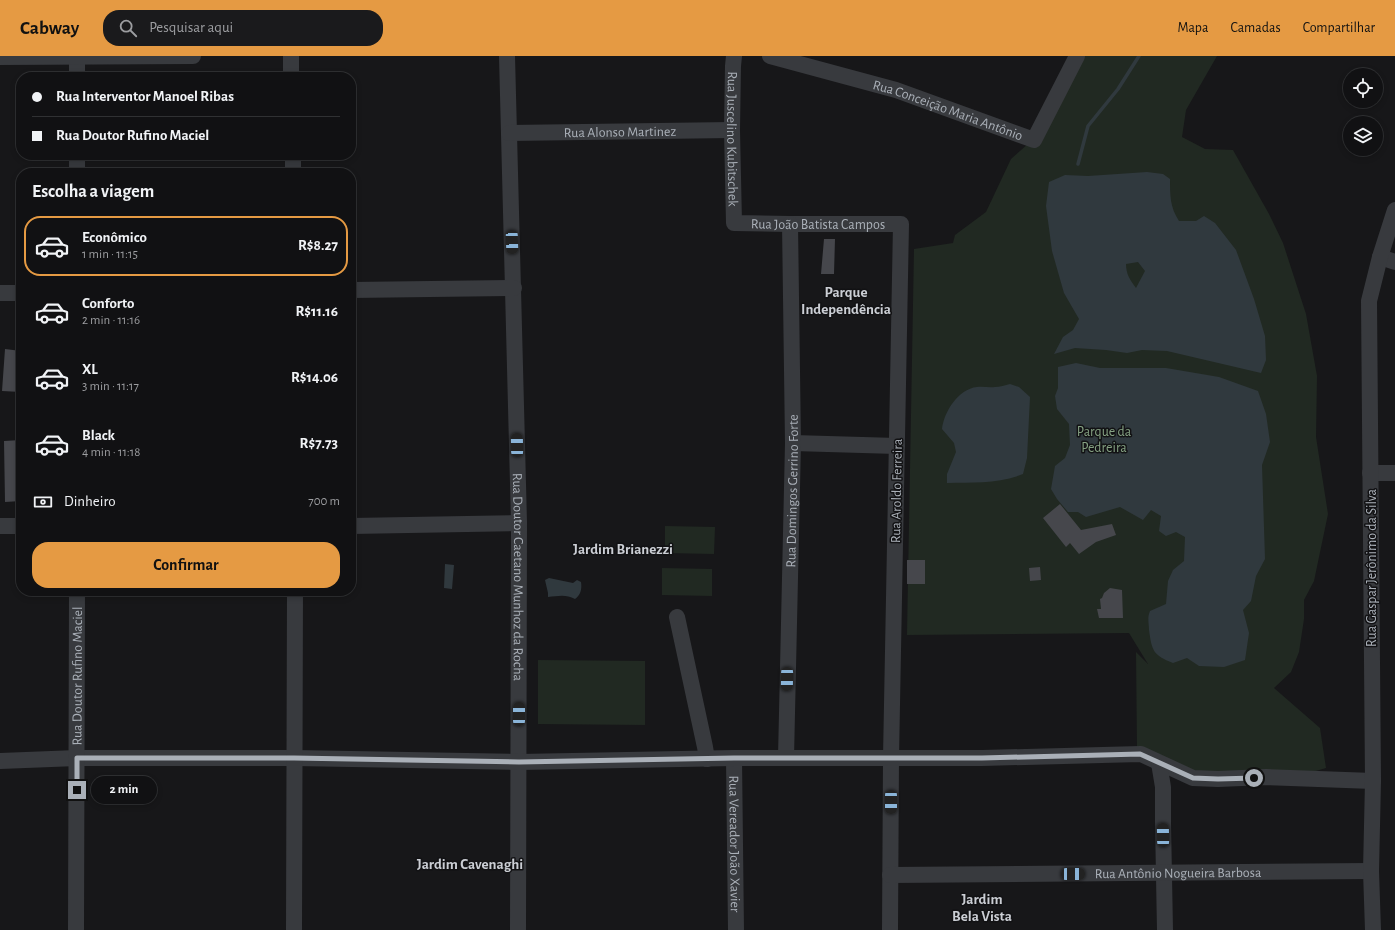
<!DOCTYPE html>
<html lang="pt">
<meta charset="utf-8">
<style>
body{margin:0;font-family:"Alegreya Sans",sans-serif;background:#1a1a1c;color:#f1f3f6;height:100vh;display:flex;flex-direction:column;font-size:15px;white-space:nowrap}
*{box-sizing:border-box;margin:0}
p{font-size:13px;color:#9c9da0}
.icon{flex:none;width:22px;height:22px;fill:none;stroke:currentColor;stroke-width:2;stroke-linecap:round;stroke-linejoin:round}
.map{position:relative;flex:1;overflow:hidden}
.drawer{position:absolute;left:16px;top:112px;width:340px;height:428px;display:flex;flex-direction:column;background:#111113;border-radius:16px;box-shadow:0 2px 6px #0003,0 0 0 1px #303133}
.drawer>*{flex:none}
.banner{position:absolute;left:16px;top:16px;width:340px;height:88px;border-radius:16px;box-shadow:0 2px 6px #0003,0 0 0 1px #303133;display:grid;align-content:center;height:88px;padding:0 16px;background:#111113}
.tools{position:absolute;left:1343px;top:12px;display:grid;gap:8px}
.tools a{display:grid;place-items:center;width:40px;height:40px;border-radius:50%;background:#111113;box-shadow:0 2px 6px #0003,0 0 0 1px #303133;font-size:20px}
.end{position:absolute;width:18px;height:18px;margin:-9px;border:5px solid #aab0b8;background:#111;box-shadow:0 0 0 2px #111}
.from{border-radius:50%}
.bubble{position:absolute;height:28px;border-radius:14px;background:#111113;box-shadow:0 2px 6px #0003,0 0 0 1px #303133;font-size:13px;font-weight:700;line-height:28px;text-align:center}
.car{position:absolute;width:12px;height:24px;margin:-12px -6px;border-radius:5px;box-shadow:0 0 3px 1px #0007;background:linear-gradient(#222 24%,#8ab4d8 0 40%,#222 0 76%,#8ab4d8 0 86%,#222 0)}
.banner b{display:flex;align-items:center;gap:14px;height:38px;font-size:15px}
.banner b+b{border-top:1px solid #303133}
.banner i{width:10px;height:10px;background:#f1f3f6}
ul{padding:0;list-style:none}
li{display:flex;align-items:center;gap:12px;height:60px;margin:0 8px 6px;padding:0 8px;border:2px solid transparent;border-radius:16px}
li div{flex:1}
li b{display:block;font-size:15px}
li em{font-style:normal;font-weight:700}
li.active{border-color:#e59a43}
li>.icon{width:36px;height:36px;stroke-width:1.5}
h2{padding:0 16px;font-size:18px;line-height:48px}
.pay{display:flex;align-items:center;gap:10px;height:44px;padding:0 16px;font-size:15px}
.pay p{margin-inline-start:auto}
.button{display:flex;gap:8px;margin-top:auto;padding:8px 16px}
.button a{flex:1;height:46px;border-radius:16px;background:#e59a43;color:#111;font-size:16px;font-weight:700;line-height:46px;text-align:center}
header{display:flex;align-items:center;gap:24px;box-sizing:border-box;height:56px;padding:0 20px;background:#e59a43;color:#111}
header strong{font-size:19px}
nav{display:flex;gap:22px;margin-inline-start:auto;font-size:14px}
.search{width:280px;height:36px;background:#1a1a1c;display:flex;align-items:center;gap:10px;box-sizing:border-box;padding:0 14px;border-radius:16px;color:#9c9da0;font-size:15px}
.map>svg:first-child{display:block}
.green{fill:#212922}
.water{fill:#30393e;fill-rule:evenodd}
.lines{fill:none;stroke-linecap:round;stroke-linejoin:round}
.stream{stroke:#30393e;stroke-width:3.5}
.building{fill:#46474c}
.minor{stroke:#383a3e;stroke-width:16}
.route{stroke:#aab0b8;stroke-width:5}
.labels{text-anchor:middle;stroke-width:3;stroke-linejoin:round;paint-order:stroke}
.street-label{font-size:14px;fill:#aab0b8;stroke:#121214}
.park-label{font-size:14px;fill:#85a183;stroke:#121214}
.neighbourhood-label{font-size:15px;font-weight:bold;fill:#cbced4;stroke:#121214}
</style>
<header>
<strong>Cabway</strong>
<div class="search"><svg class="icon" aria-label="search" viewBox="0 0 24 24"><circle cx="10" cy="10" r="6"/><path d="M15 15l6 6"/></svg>Pesquisar aqui</div>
<nav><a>Mapa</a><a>Camadas</a><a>Compartilhar</a></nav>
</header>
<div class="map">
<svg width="1395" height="874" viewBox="0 0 1395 874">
<rect width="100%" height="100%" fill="#171719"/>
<!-- green -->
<path class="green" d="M 1081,0 L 1217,0 L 1186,54 L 1182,81 L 1205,93 L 1233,94 L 1269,158 L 1283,187 L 1306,258 L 1317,320 L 1316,381 L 1328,458 L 1314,525 L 1304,544 L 1304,563 L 1299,596 L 1291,616 L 1274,632 L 1320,672 L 1326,712 L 1309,717 L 1201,718 L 1137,692 L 1136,596 L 1148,608 L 1129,577 L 907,579 L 914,193 L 953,187 L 955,179 L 986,156 L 1011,103 L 1045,73 Z
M 665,470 L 715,471 L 714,498 L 665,497 Z
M 662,512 L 712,513 L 712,540 L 662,539 Z
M 538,604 L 645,605 L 645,669 L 538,668 Z"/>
<!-- water -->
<path class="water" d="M 1147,116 L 1163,118 L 1170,123 C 1170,140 1170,151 1179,165 L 1196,165 L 1204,160 L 1215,167 L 1236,194 L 1254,243 L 1265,280 L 1266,304 L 1261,317 L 1167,295 L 1142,294 L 1127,297 L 1106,294 L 1075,292 L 1054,298 L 1063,281 L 1073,274 L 1079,263 L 1064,237 L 1052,195 L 1046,150 L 1049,126 L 1065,119 L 1088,120 ZM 1138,206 L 1145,215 L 1136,232 C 1130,224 1126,218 1126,208 Z
M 1076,307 L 1100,312 L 1166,312 L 1219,321 L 1258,335 L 1266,358 L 1270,386 L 1262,409 L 1265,503 L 1256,520 L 1251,545 L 1243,554 L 1249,577 L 1245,604 L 1224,611 L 1199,610 L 1187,602 L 1173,607 C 1153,599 1152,595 1149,574 C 1149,567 1147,562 1150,555 L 1166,548 L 1168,525 L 1173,514 L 1184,505 L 1185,481 L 1176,476 L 1166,480 L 1159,475 L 1161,460 L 1151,454 L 1143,464 L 1120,451 L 1086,461 L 1078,456 L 1068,456 L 1057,443 L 1051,433 L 1055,410 L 1065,402 L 1070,389 L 1069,368 L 1057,353 L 1055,340 L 1058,332 L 1058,311 Z
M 1010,328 L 1019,331 L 1030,341 L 1027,402 L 1023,418 C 999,428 972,426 947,427 L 947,418 L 956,396 L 954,387 L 942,373 C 944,356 958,333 977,331 C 983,330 989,332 995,331 C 1000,331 1005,329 1010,328 Z
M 445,508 L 454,509 L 452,533 L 444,532 Z
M 549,522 L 573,527 L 577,524 L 581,526 C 582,532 581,539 575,543 C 566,538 558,540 548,541 L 548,537 L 545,524 Z"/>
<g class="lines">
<!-- stream -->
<path class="stream" d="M 1078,108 L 1088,70 L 1118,33 L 1139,0"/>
</g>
<!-- building -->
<path class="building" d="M 824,183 L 835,183 L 834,218 L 821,218 Z
M 5,293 L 21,295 L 21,336 L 2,335 Z
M 21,384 L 21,445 L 5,446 L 4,385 Z
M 1060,448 L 1081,474 L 1112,468 L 1116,479 L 1096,486 L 1079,498 L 1070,487 L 1066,491 L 1043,462 Z
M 907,504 L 925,504 L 925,528 L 907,528 Z
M 1040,511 L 1041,524 L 1030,525 L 1029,512 Z
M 1110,532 L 1122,534 L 1123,562 L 1099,562 L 1097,553 L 1101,553 L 1100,543 L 1102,542 L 1104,537 Z"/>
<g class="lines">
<!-- minor -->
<g class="minor">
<path d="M 77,0 L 77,21"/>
<path d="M 291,0 L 291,21"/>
<path id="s1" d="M 507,0 L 519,467 L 518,874"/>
<path id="s2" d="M 734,0 L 733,10 L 732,74 L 734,167 L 790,168 L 901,168 L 891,702 L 890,874"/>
<path id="s3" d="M 770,0 L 896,34 L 1034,84 L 1077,0"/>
<path d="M 0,1 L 193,0"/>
<path id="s4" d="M 509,77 L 732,74"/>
<path d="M 77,99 L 77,117"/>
<path d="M 293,99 L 293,117"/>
<path d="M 1380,201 L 1395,206"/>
<path d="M 351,234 L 514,232"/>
<path d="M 0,237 L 21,237"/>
<path d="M 793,387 L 897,390"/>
<path d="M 1370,417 L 1395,417"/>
<path d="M 0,470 L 21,470"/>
<path d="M 351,470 L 519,467"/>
<path d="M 677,561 L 705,691 L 707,703"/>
<path id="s5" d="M 734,702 L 736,874"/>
<path id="s6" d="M 786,702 L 793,387 L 790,168"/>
<path d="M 0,705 L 77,702 L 294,702 L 519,706 L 734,702 L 982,702 L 1141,698 L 1193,722 L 1218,723 L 1266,721 L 1373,725"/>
<path d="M 1159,707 L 1163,731 L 1163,766 L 1165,874"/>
<path id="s7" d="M 890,819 L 1371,815"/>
<path id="s8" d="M 76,874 L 77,535"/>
<path d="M 294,874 L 295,535"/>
<path d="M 1373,874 L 1371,815 L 1373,725 L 1369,245 L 1380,201 L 1395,154"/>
</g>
</g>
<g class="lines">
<!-- route -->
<path class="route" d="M 77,734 L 77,702 L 294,702 L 519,706 L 734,702 L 982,702 L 1140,698 L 1193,722 L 1218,723 L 1254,722"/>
</g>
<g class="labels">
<!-- street labels -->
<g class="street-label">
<text dy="5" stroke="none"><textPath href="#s3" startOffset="186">Rua Conceição Maria Antônio</textPath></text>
<text dy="5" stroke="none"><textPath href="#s4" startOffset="111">Rua Alonso Martinez</textPath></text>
<text dy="5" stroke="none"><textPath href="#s2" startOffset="83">Rua Juscelino Kubitschek</textPath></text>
<text dy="5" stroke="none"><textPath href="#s2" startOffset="251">Rua João Batista Campos</textPath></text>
<text dy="5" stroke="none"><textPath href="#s6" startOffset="267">Rua Domingos Gerrino Forte</textPath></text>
<text transform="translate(896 435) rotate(-89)" y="5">Rua Aroldo Ferreira</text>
<text transform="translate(1371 512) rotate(-90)" y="5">Rua Gaspar Jerônimo da Silva</text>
<text dy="5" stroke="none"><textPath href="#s1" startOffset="521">Rua Doutor Caetano Munhoz da Rocha</textPath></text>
<text dy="5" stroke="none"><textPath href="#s8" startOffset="254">Rua Doutor Rufino Maciel</textPath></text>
<text dy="5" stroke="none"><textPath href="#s5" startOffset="86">Rua Vereador João Xavier</textPath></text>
<text dy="5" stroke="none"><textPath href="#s7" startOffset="288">Rua Antônio Nogueira Barbosa</textPath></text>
</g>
<!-- park labels -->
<g class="park-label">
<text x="1104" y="380">Parque da<tspan x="1104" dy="16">Pedreira</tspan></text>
</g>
<!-- neighbourhood labels -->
<g class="neighbourhood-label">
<text x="846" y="241">Parque<tspan x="846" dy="17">Independência</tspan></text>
<text x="623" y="498">Jardim Brianezzi</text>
<text x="470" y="813">Jardim Cavenaghi</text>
<text x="982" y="848">Jardim<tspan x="982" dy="17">Bela Vista</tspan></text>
</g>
</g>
</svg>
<div class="tools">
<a><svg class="icon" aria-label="locate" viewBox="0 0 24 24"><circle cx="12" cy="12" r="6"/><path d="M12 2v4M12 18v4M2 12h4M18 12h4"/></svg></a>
<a><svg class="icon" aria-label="layers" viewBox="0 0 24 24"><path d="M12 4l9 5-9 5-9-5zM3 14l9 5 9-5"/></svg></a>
</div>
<i class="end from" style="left:1254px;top:722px"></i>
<i class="end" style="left:77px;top:734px"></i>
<div class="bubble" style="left:91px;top:720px;width:66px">2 min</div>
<i class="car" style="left:512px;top:186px;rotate:178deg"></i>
<i class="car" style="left:517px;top:389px;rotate:359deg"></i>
<i class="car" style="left:787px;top:623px;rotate:181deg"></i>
<i class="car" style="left:519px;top:658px;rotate:0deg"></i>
<i class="car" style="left:891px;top:746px;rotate:180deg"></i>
<i class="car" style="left:1163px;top:779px;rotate:359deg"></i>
<i class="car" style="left:1073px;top:818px;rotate:89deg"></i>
<div class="banner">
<b><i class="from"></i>Rua Interventor Manoel Ribas</b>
<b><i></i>Rua Doutor Rufino Maciel</b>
</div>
<section class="drawer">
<h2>Escolha a viagem</h2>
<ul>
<li class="active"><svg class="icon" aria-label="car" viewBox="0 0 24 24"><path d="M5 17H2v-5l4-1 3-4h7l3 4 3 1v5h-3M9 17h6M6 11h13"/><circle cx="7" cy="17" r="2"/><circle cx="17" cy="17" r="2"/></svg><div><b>Econômico</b><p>1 min · 11:15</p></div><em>R$8.27</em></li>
<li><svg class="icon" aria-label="car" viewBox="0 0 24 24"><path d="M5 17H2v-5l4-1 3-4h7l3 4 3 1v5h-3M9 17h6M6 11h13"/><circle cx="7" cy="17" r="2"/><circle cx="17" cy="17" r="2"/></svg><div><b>Conforto</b><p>2 min · 11:16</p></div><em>R$11.16</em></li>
<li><svg class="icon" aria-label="car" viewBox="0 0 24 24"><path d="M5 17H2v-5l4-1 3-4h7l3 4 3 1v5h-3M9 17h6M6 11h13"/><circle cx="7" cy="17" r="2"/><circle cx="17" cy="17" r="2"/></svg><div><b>XL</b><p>3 min · 11:17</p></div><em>R$14.06</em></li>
<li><svg class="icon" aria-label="car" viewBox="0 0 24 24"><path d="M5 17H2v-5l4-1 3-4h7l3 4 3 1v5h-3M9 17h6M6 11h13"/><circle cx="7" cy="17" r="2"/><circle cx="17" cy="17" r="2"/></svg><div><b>Black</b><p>4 min · 11:18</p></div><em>R$7.73</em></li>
</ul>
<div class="pay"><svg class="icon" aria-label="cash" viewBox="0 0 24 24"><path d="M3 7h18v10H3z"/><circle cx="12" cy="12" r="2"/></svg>Dinheiro<p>700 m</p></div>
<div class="button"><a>Confirmar</a></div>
</section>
</div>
